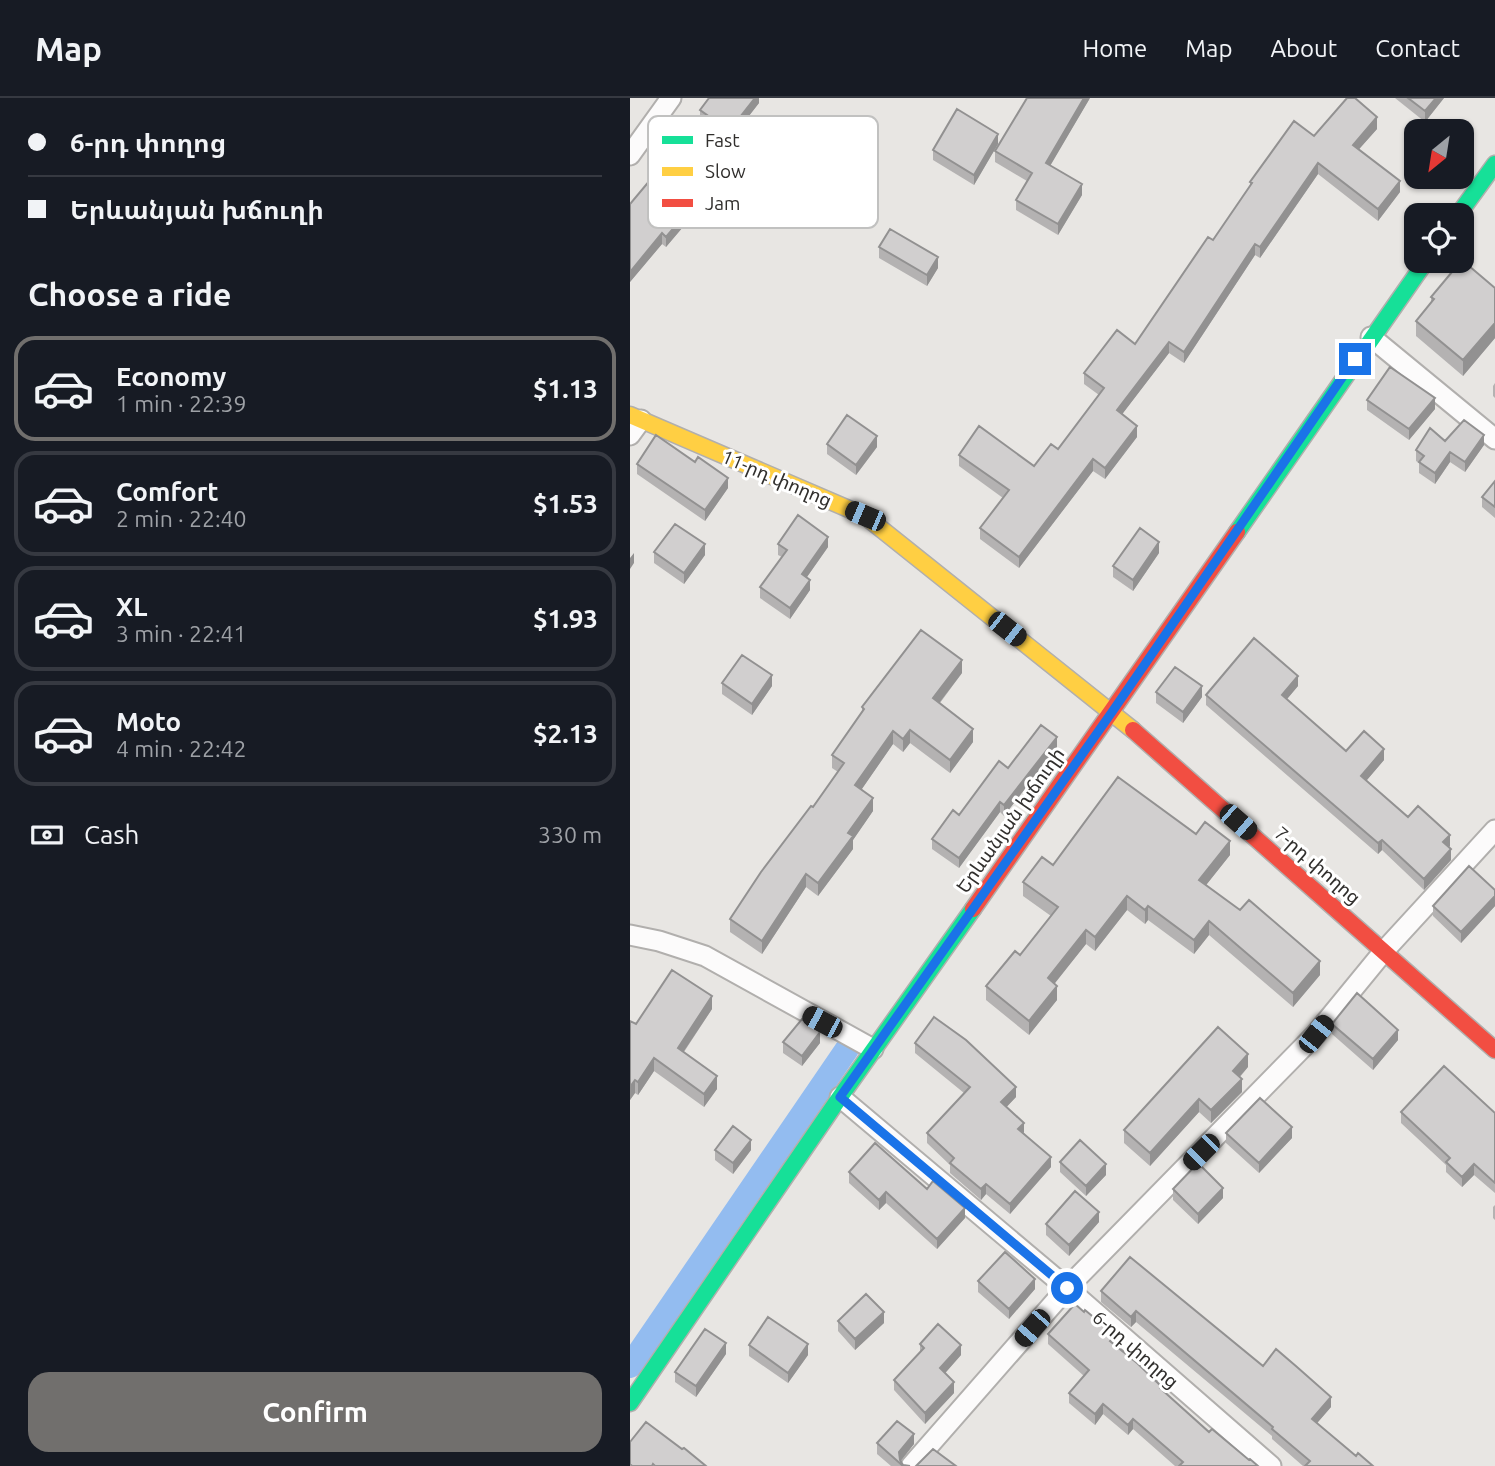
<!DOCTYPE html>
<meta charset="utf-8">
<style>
body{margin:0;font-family:Ubuntu,"Noto Sans Armenian",sans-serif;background:#242831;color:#f1f3f6;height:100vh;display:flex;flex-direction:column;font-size:26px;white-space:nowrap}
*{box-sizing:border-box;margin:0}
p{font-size:23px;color:#9ea1a6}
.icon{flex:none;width:38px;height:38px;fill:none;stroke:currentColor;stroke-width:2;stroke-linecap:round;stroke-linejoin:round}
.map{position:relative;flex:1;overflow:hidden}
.drawer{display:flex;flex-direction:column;background:#171b24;width:630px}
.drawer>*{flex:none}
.top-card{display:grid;align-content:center;height:154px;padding:0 28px;background:#171b24}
.needle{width:46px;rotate:210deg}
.tools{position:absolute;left:774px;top:21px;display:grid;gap:14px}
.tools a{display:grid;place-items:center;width:70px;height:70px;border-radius:14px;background:#171b24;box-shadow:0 2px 5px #0004;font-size:35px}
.end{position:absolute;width:32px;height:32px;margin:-16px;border:9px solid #1a73e8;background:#fff;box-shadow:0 0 0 4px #fff}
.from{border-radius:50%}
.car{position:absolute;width:21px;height:42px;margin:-21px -10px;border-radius:9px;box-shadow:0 0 5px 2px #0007;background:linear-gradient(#222 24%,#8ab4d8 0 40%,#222 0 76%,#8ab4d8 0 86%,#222 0)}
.top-card b{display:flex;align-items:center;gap:24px;height:66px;font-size:26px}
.top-card b+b{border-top:2px solid #363941}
.top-card i{width:18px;height:18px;background:#f1f3f6}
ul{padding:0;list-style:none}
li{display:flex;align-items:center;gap:21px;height:105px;margin:0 14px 10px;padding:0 14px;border:4px solid #363941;border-radius:21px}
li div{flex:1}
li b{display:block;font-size:26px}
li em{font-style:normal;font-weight:700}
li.active{border-color:#716f6d}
li>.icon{width:63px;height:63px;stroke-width:1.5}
h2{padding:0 28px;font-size:32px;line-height:84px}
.pay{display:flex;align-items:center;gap:18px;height:77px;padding:0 28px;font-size:26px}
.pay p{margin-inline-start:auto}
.action{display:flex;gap:14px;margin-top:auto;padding:14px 28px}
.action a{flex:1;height:80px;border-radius:21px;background:#716f6d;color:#fff;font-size:28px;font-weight:700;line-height:80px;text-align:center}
header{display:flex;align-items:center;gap:42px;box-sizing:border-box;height:98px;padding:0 35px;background:#171b24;border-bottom:2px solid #363941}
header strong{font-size:33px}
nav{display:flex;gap:38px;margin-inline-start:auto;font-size:24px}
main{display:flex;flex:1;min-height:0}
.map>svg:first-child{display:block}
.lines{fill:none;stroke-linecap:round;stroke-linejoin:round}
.canal{stroke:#93bcf0;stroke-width:24}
.street-casing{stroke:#b1afad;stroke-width:23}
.fast-casing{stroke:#b1afad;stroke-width:19}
.slow-casing{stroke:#b1afad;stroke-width:19}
.jam-casing{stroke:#b1afad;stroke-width:19}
.street{stroke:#fcfbfb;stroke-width:19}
.fast{stroke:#16e098;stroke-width:16}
.slow{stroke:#ffcf43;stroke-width:16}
.jam{stroke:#f24e42;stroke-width:16}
.wall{fill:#b4b2b2}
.shaded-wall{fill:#929191}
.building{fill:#d1cfcf;stroke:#929191;stroke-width:2}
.route{stroke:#1a73e8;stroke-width:9}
.labels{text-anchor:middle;stroke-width:6;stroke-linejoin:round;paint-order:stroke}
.street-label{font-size:19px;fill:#312f2d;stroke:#fff}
.key{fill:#fff;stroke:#c1c1c0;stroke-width:2}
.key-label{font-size:19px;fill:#312f2d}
</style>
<header>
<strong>Map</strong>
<nav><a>Home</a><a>Map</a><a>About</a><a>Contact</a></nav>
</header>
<main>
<section class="drawer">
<div class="top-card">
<b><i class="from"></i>6-րդ փողոց</b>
<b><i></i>Երևանյան խճուղի</b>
</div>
<h2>Choose a ride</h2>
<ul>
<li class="active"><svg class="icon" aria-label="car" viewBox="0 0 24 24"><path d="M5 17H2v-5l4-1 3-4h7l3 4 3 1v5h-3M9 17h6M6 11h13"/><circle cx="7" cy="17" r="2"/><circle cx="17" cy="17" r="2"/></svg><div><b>Economy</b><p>1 min · 22:39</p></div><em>$1.13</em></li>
<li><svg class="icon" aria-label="car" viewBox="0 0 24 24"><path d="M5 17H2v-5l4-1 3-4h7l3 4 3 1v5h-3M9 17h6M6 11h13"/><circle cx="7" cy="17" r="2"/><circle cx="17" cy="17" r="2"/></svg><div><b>Comfort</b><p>2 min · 22:40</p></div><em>$1.53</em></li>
<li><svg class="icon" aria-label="car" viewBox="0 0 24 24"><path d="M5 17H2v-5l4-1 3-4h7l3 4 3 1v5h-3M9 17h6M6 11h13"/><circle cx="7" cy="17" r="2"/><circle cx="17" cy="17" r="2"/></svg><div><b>XL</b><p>3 min · 22:41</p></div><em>$1.93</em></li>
<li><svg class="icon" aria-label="car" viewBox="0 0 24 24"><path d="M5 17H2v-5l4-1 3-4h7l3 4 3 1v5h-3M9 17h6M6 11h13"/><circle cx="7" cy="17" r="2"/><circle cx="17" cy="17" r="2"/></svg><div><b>Moto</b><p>4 min · 22:42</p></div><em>$2.13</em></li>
</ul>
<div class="pay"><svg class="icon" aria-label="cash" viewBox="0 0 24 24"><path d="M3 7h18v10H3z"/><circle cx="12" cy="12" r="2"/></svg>Cash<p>330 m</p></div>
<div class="action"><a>Confirm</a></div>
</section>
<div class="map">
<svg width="865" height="1368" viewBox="0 0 865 1368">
<rect width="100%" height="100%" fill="#e8e6e3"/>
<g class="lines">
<!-- canal -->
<path class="canal" d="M 0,1268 L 217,951"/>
<defs>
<path id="street" d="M 0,57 L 41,0
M 741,239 L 865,341
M 0,337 L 11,322
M 0,837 L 29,843 L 75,858 L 243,951
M 210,999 L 437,1190 L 641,1368
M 281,1368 L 437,1190 L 686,936 L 754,853 L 865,732"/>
<path id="fast" d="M 828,117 L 865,66
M 607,434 L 796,163
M 0,1305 L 210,999 L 343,811"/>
<path id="slow" d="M 0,317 L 235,418 L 503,632"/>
<path id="jam" d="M 503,632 L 865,952
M 343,811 L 607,434"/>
</defs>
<!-- street casing -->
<use href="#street" class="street-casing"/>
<!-- fast casing -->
<use href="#fast" class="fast-casing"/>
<!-- slow casing -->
<use href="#slow" class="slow-casing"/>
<!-- jam casing -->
<use href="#jam" class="jam-casing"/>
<!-- street -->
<use href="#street" class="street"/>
<!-- fast -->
<use href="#fast" class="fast"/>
<!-- slow -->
<use href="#slow" class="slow"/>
<!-- jam -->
<use href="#jam" class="jam"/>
</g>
<!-- wall -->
<path class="wall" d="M 129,0 L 129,5 L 89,55 L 98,73 L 64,113 L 64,116 L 36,149 L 32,146 L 0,184 L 0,106 L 72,24 L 70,22 L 70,12 Z
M 460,0 L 420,67 L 452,97 L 428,137 L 386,112 L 386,102 L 397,83 L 365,64 L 365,53 Z
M 765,0 L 814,0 L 795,24 Z
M 747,31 L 729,51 L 770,94 L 748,123 L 688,76 L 630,160 L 625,157 L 554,265 L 539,255 L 492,316 L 507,339 L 475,381 L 463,373 L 389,470 L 350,441 L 350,430 L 373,400 L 329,368 L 329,357 L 404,368 L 428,351 L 469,297 L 454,286 L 454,275 L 505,246 L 583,142 L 620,88 L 620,84 L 684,38 Z
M 368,46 L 344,87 L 303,62 L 303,52 Z
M 249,149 L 308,170 L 297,188 L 249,160 Z
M 865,190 L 865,240 L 833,278 L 786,238 L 786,223 L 801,205 L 801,199 Z
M 865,285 L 865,300 L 863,298 L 863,288 Z
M 737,302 L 805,311 L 779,342 L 737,312 Z
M 815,343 L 854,347 L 835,374 L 820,364 L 805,386 L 789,375 L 789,365 L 786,363 L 786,352 Z
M 197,346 L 247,349 L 226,377 L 197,356 Z
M 7,366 L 98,390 L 75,423 L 7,376 Z
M 865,383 L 865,420 L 852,409 L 852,399 Z
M 148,446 L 198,449 L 177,479 L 180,492 L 160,521 L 130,500 L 130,489 L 152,459 L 148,457 Z
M 24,454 L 75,457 L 54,486 L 24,465 Z
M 529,455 L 503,493 L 483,479 L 483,468 Z
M 332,575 L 310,605 L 343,644 L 320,675 L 280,645 L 273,654 L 263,646 L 231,692 L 243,713 L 223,742 L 223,751 L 188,798 L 176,789 L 132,856 L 100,834 L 100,821 L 208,674 L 202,670 L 202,657 L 232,614 L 232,609 Z
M 92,585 L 142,588 L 122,617 L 92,596 Z
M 668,588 L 657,601 L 716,653 L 754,662 L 736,683 L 778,719 L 820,748 L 818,749 L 821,762 L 794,792 L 752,752 L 748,756 L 576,607 L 576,597 Z
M 526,594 L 572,599 L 553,625 L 526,605 Z
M 427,649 L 374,718 L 370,714 L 329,770 L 302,751 L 302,741 L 378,670 Z
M 566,736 L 600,757 L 576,787 L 690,877 L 663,909 L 579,837 L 564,856 L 518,822 L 515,826 L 497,812 L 465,853 L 456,846 L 424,885 L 427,902 L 399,937 L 356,902 L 356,888 L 390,857 L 421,818 L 393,798 L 393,784 L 423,767 Z
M 865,792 L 865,808 L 831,845 L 803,818 L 803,808 Z
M 82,911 L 54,954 L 87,991 L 74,1009 L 24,973 L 8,997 L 5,995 L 0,1002 L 0,923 L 6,926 Z
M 702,926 L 768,942 L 743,972 L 702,936 Z
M 153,944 L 190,945 L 172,968 L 153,955 Z
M 285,945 L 386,999 L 376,1009 L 394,1035 L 421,1069 L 380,1116 L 356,1096 L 351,1102 L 320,1075 L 320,1067 L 297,1045 L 297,1035 L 334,995 L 285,955 Z
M 618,969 L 610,979 L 612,994 L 581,1025 L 569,1014 L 520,1068 L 494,1045 L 494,1032 Z
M 771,1014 L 865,1015 L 865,1095 L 844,1077 L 832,1089 L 816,1074 L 816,1067 L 771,1025 Z
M 596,1035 L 662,1040 L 629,1075 L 596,1045 Z
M 85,1052 L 121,1052 L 103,1076 L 85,1062 Z
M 430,1064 L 476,1077 L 456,1098 L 430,1074 Z
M 219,1074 L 335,1120 L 307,1151 L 256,1105 L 249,1112 L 219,1085 Z
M 543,1091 L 593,1100 L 568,1126 L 543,1102 Z
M 865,1107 L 865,1122 L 863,1120 L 863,1109 Z
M 469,1124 L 439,1158 L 416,1137 L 416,1126 Z
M 348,1183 L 405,1191 L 379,1221 L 348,1194 Z
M 471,1193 L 633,1268 L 701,1309 L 687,1325 L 726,1358 L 743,1368 L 673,1368 L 642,1341 L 642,1338 L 506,1224 L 501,1229 L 471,1204 Z
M 208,1223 L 254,1225 L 225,1252 L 208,1233 Z
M 418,1236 L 485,1247 L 531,1291 L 579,1334 L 619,1362 L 628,1368 L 545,1368 L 503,1331 L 498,1337 L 473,1316 L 465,1327 L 439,1305 L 439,1295 L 454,1278 L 418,1246 Z
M 290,1246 L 331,1257 L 315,1275 L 324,1295 L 295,1326 L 264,1292 L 264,1282 L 290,1254 Z
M 119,1247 L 178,1257 L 158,1285 L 119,1258 Z
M 96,1256 L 66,1299 L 45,1284 L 45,1274 Z
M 247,1345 L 284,1346 L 271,1363 L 273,1367 L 280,1368 L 261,1368 L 247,1356 Z"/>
<!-- shaded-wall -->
<path class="shaded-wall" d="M 124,0 L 129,0 L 129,5 L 85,62 L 85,51 Z
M 454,0 L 460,0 L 416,75 L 416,65 Z
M 806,0 L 814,0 L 795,24 L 795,13 Z
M 747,19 L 747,31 L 723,58 L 723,47 Z
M 368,36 L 368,46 L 344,87 L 344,77 Z
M 98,63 L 98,73 L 64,113 L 64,116 L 36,149 L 36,139 L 62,104 Z
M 688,65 L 688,76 L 630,160 L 630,149 Z
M 770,83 L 770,94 L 748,123 L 748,111 Z
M 452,86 L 452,97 L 428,137 L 428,126 Z
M 32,135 L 32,146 L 0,184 L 0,174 Z
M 625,146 L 625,157 L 554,265 L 554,254 Z
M 308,159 L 308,170 L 297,188 L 297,177 Z
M 865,225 L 865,240 L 833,278 L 833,262 Z
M 539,244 L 539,255 L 487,323 L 487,312 Z
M 805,300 L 805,311 L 779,342 L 779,331 Z
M 507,328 L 507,339 L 475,381 L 475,370 Z
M 854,337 L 854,347 L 835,374 L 835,364 Z
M 247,338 L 247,349 L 226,377 L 226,367 Z
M 820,354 L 820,364 L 805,386 L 805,375 Z
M 463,361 L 463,373 L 389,470 L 389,459 Z
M 98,380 L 98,390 L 75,423 L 75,412 Z
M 198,439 L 198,449 L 172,486 L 172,476 Z
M 529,444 L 529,455 L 503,493 L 503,482 Z
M 75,446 L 75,457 L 54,486 L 54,475 Z
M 4,455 L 4,465 L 0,471 L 0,460 Z
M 180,482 L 180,492 L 160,521 L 160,510 Z
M 332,562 L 332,575 L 303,613 L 303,600 Z
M 142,577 L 142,588 L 122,617 L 122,606 Z
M 668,578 L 668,588 L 652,607 L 652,597 Z
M 572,588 L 572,599 L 553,625 L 553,614 Z
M 343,631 L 343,644 L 320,675 L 320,662 Z
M 280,632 L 280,645 L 273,654 L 273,641 Z
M 263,633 L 263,646 L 225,701 L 225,687 Z
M 427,639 L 427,649 L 374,718 L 374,707 Z
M 754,651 L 754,662 L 731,689 L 731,678 Z
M 243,700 L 243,713 L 223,742 L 223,751 L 188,798 L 188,785 L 218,735 Z
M 370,704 L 370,714 L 329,770 L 329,760 Z
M 820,737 L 820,748 L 813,755 L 813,744 Z
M 752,742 L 752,752 L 748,756 L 748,745 Z
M 600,743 L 600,757 L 569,796 L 569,782 Z
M 821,751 L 821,762 L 794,792 L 794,781 Z
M 176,776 L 176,789 L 132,856 L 132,843 Z
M 497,798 L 497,812 L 465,853 L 465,839 Z
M 865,798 L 865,808 L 831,845 L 831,834 Z
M 518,808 L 518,822 L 515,826 L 515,812 Z
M 579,823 L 579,837 L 564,856 L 564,842 Z
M 456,832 L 456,846 L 418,894 L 418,880 Z
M 690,863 L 690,877 L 663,909 L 663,895 Z
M 427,888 L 427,902 L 399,937 L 399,923 Z
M 82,898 L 82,911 L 48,962 L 48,950 Z
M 768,932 L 768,942 L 743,972 L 743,961 Z
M 190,934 L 190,945 L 172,968 L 172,958 Z
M 618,956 L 618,969 L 603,986 L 603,973 Z
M 24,960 L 24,973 L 8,997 L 8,984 Z
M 87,978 L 87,991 L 74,1009 L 74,996 Z
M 612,981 L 612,994 L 581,1025 L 581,1012 Z
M 5,982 L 5,995 L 0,1002 L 0,989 Z
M 386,989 L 386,999 L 371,1015 L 371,1004 Z
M 569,1001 L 569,1014 L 520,1068 L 520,1055 Z
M 394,1025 L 394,1035 L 388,1031 Z
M 662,1029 L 662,1040 L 629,1075 L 629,1065 Z
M 121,1042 L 121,1052 L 103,1076 L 103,1065 Z
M 421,1059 L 421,1069 L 380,1116 L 380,1106 Z
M 476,1066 L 476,1077 L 456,1098 L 456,1088 Z
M 844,1066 L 844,1077 L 832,1089 L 832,1079 Z
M 356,1086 L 356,1096 L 351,1102 L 351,1091 Z
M 593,1090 L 593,1100 L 568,1126 L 568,1116 Z
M 256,1094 L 256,1105 L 249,1112 L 249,1102 Z
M 335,1110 L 335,1120 L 307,1151 L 307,1141 Z
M 469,1114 L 469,1124 L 439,1158 L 439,1147 Z
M 405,1181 L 405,1191 L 379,1221 L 379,1211 Z
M 506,1213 L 506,1224 L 501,1229 L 501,1219 Z
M 254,1214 L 254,1225 L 225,1252 L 225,1241 Z
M 96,1245 L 96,1256 L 66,1299 L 66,1288 Z
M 178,1246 L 178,1257 L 158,1285 L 158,1275 Z
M 331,1247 L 331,1257 L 310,1281 L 310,1270 Z
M 324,1284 L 324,1295 L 295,1326 L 295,1315 Z
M 701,1299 L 701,1309 L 682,1331 L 682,1321 Z
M 473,1306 L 473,1316 L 465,1327 L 465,1316 Z
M 503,1321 L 503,1331 L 498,1337 L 498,1327 Z
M 284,1336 L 284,1346 L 269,1365 L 269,1354 Z"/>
<!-- building -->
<path class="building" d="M 79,0 L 125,0 L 85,51 L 98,63 L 62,104 L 64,106 L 36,139 L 32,135 L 0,174 L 0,106 L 26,75 L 77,17 L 70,12 Z
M 397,0 L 454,0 L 416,65 L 452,86 L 428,126 L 386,102 L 402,75 L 365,53 Z
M 717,0 L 725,0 L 747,19 L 723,47 L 770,83 L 748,111 L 688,65 L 630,149 L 625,146 L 554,254 L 539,244 L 487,312 L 507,328 L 475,370 L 463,361 L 389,459 L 350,430 L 379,392 L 329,357 L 349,328 L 404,368 L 421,346 L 428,351 L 474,290 L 454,275 L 487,232 L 505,246 L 578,139 L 583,142 L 622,85 L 620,84 L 664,23 L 684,38 Z
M 778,0 L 806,0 L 795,13 Z
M 327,11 L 368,36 L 344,77 L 303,52 Z
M 260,131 L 308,159 L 297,177 L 249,149 Z
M 832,162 L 865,190 L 865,225 L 833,262 L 786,223 L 804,201 L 801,199 Z
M 760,269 L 805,300 L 779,331 L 737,302 Z
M 217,317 L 247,338 L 226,367 L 197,346 Z
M 834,322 L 854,337 L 835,364 L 820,354 L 805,375 L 789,364 L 794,358 L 786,352 L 800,330 L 815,343 Z
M 26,337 L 65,364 L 68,359 L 98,380 L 75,412 L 7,366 Z
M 865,383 L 865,409 L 852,399 Z
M 168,417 L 198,439 L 172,476 L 180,482 L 160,510 L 130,489 L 157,452 L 148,446 Z
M 45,426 L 75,446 L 54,475 L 24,454 Z
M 510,430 L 529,444 L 503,482 L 483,468 Z
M 291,532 L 332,562 L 303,600 L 343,631 L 320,662 L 280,632 L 273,641 L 263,633 L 225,687 L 243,700 L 218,735 L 223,738 L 188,785 L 176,776 L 132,843 L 100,821 L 131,774 L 181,708 L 183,709 L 214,665 L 202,657 L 234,611 L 232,609 Z
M 624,540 L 668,578 L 652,597 L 716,653 L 734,633 L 754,651 L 731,678 L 778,719 L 788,708 L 820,737 L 813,744 L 821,751 L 794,781 L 752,742 L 748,745 L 576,597 Z
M 112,557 L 142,577 L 122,606 L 92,585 Z
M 545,569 L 572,588 L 553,614 L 526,594 Z
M 411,627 L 427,639 L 374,707 L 370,704 L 329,760 L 302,741 L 323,712 L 329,717 L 369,663 L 378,670 Z
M 488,679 L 566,736 L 575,724 L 600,743 L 569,782 L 610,812 L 619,802 L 690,863 L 663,895 L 579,823 L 564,842 L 518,808 L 515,812 L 497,798 L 465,839 L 456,832 L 418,880 L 427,888 L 399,923 L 356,888 L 385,853 L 390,857 L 428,809 L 393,784 L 412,759 L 423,767 Z
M 839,768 L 865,792 L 865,798 L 831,834 L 803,808 Z
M 42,872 L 82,898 L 48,950 L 87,978 L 74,996 L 24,960 L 8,984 L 5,982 L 0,989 L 0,923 L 6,926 Z
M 727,895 L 768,932 L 743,961 L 702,926 Z
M 304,919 L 336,942 L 386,989 L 371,1004 L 394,1025 L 388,1031 L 421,1059 L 380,1106 L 356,1086 L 351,1091 L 320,1065 L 324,1060 L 297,1035 L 340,989 L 285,945 Z
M 172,921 L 190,934 L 172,958 L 153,944 Z
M 588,929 L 618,956 L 603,973 L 612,981 L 581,1012 L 569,1001 L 520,1055 L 494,1032 Z
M 814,968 L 865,1015 L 865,1085 L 844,1066 L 832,1079 L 816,1064 L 820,1060 L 771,1014 Z
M 630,1000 L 662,1029 L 629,1065 L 596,1035 Z
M 103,1028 L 121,1042 L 103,1065 L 85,1052 Z
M 450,1042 L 476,1066 L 456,1088 L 430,1064 Z
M 245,1045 L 297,1091 L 303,1083 L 335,1110 L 307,1141 L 256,1094 L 249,1102 L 219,1074 Z
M 568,1065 L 593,1090 L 568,1116 L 543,1091 Z
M 445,1093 L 469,1114 L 439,1147 L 416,1126 Z
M 375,1154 L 405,1181 L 379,1211 L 348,1183 Z
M 500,1159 L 633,1268 L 646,1251 L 667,1269 L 701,1299 L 682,1321 L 726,1358 L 728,1355 L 743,1368 L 675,1368 L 680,1363 L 642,1331 L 643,1329 L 506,1213 L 501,1219 L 471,1193 Z
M 236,1196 L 254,1214 L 225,1241 L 208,1223 Z
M 445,1206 L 454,1214 L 455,1212 L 485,1237 L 480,1243 L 507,1265 L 531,1288 L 530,1290 L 579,1334 L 582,1331 L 619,1362 L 620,1361 L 628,1368 L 549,1368 L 553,1364 L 503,1321 L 498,1327 L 473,1306 L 465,1316 L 439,1295 L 459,1272 L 418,1236 Z
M 138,1219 L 178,1246 L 158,1275 L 119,1247 Z
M 308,1226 L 331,1247 L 310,1270 L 324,1284 L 295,1315 L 264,1282 L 294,1250 L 290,1246 Z
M 75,1231 L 96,1245 L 66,1288 L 45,1274 Z
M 267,1323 L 284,1336 L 269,1354 L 270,1362 L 273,1367 L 280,1368 L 273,1368 L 247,1345 Z
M 16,1324 L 52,1351 L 54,1350 L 76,1368 L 25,1368 L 23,1366 L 22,1368 L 2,1368 L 0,1366 L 0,1344 Z
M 303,1351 L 326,1368 L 286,1368 Z"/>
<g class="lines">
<!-- route -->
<path class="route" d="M 437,1190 L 210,999 L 482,614 L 725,261"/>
</g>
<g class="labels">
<!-- street labels -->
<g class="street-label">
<text transform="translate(147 380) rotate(23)" y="7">11-րդ փողոց</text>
<text transform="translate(380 722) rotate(-55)" y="7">Երևանյան խճուղի</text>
<text transform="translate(688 767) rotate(41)" y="7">7-րդ փողոց</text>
<text transform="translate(506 1251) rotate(41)" y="7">6-րդ փողոց</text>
</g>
</g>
<!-- legend -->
<rect x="18" y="18" width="230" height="112" rx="10" class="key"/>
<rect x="32" y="38" width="31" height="8" fill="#16e098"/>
<rect x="32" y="69" width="31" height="9" fill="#ffcf43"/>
<rect x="32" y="101" width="31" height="8" fill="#f24e42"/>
<g class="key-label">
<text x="75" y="49">Fast</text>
<text x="75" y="80">Slow</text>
<text x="75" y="112">Jam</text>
</g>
</svg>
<div class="tools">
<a><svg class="needle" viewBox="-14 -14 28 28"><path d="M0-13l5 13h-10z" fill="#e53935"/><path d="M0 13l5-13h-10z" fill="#9ea1a6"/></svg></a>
<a><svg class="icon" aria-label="locate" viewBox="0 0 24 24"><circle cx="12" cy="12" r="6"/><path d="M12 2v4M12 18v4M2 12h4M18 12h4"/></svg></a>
</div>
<i class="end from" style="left:437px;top:1190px"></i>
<i class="end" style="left:725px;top:261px"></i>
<i class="car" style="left:235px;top:418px;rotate:293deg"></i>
<i class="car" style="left:377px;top:531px;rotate:128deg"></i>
<i class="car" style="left:608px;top:724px;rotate:131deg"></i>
<i class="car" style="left:192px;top:924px;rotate:298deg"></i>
<i class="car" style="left:686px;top:936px;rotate:39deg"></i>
<i class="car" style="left:571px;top:1054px;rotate:225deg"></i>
<i class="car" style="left:402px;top:1230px;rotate:221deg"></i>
</div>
</main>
